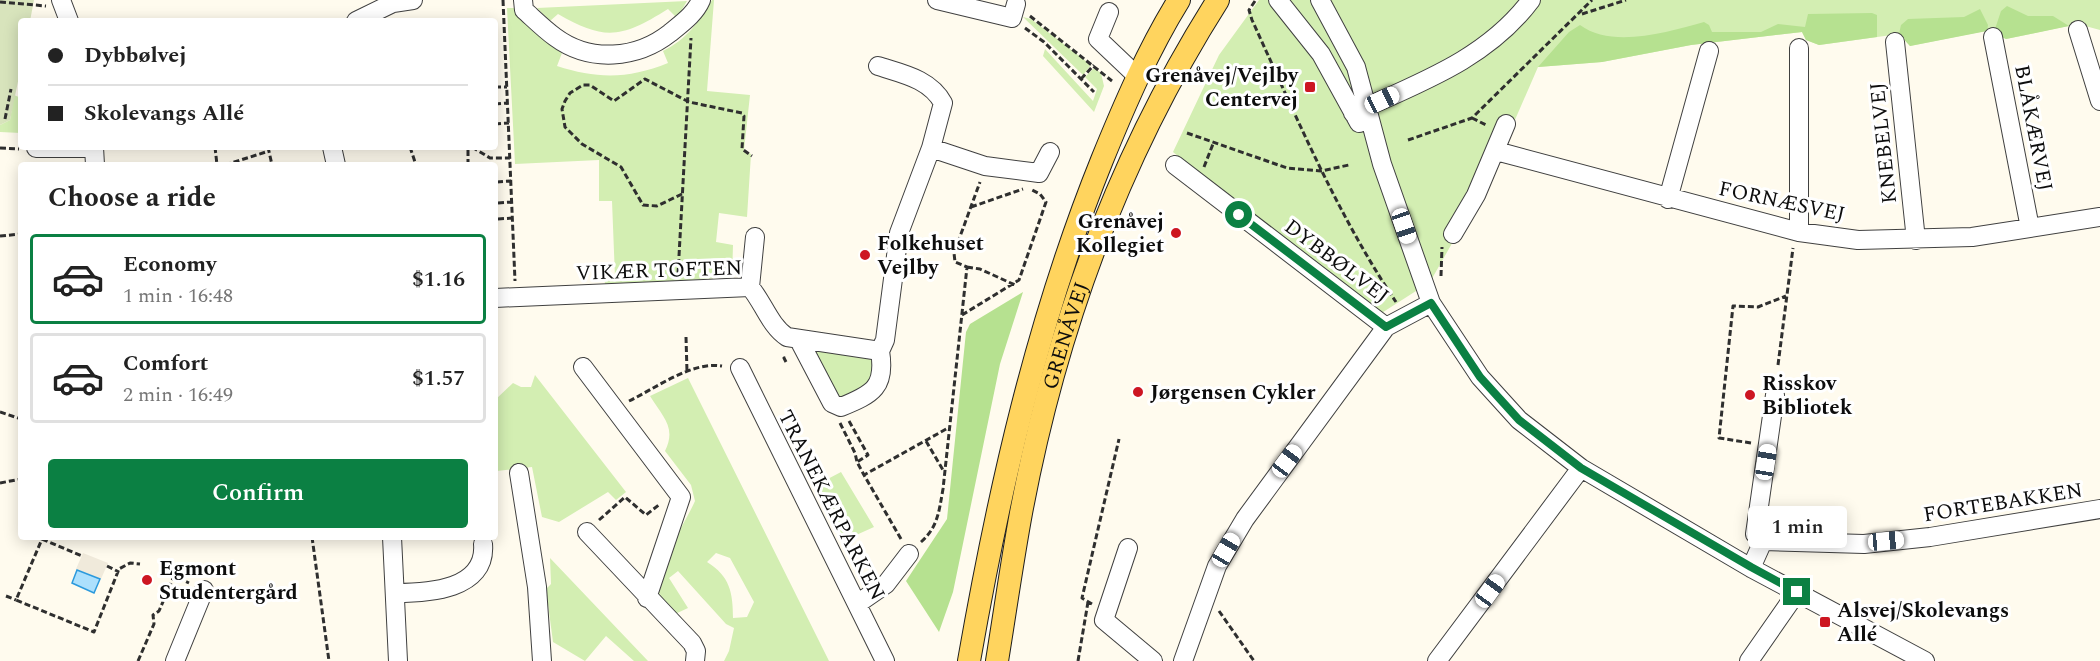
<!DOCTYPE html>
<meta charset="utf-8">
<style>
body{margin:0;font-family:Spectral,serif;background:#f2f2f2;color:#222;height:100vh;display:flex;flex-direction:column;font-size:22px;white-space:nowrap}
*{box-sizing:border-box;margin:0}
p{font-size:20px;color:#767676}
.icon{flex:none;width:33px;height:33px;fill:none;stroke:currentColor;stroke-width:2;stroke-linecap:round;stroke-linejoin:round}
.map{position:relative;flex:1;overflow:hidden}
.panel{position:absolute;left:18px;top:162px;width:480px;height:378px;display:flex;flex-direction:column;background:#fff;border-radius:6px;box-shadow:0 3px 15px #0003}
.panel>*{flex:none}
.banner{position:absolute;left:18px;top:18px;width:480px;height:132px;border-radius:6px;box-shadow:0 3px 15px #0003;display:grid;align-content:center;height:132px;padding:0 30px;background:#fff}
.end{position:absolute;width:27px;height:27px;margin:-14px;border:8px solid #0b8043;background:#fff;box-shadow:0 0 0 3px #fff}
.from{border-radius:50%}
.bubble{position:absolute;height:42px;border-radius:6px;background:#fff;box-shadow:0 3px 15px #0003;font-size:20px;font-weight:600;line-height:42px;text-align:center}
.car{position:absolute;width:18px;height:36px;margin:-18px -9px;border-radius:8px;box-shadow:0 0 4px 2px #0007;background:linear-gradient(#fff 24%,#345 0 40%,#fff 0 76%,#345 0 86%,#fff 0)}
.banner b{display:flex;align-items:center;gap:21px;height:57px;font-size:22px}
.banner b+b{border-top:2px solid #e0e0e0}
.banner i{width:15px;height:15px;background:#222}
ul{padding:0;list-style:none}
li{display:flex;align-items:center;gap:18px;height:90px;margin:0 12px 9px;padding:0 18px;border:3px solid #e0e0e0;border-radius:6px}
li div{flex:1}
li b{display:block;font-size:22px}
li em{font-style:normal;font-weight:600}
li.current{border-color:#0b8043}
li>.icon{width:54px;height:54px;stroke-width:1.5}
h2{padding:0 30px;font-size:27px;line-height:72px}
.cta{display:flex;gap:12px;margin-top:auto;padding:12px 30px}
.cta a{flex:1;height:69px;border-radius:6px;background:#0b8043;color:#fff;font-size:24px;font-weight:600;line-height:69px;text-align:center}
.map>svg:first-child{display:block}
.green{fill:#d3eeb2;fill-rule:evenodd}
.forest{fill:#b6e190}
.cemetery{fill:#d8e4bc}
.plaza{fill:#f0eadb}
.water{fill:#ace0fd;stroke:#2b99dc;stroke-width:1.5}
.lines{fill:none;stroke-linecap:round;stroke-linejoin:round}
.minor-casing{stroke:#404040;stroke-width:20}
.major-casing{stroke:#1e1e1e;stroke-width:24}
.path{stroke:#2f2f2f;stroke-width:3;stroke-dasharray:6 3;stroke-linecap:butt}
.minor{stroke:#fff;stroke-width:18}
.major{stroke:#ffd45e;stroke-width:22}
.route{stroke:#0b8043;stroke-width:8}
.poi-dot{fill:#cd1622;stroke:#fff;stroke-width:2}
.labels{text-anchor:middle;stroke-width:6;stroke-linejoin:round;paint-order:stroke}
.poi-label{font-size:21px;font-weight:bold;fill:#0d0d0d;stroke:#fff;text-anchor:start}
.street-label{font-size:21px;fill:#0d0d0d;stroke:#fff}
</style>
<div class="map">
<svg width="2100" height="661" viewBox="0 0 2100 661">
<rect width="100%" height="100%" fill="#fffbee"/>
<!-- green -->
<path class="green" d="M 712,0 L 714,0 L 707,91 L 750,95 L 744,150 L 751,154 L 747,217 L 719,213 L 716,242 L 733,245 L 732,277 L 606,286 L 603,277 L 615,277 L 612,201 L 599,201 L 599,160 L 515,164 L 507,8 L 514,8 C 527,28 542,40 562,53 L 557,66 C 597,79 629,79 668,63 L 663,51 C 686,40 699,22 712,0 Z
M 1259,0 L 2100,0 L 2100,30 L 2078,24 L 2006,39 L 1995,29 L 1910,46 L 1899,34 L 1819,45 L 1806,40 L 1802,32 L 1691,45 L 1602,62 L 1538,67 L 1491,175 L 1430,282 L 1377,316 L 1173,152 L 1219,55 Z
M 687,1 L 677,18 L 668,9 C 623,37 606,42 558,14 L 550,21 L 537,8 Z
M 1023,17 L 1031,19 L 1091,65 L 1083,75 Z
M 1045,49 L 1093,101 L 1097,89 L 1085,77 L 1094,68 L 1101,73 L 1104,86 L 1094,112 L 1043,56 Z
M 14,95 L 21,98 L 21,133 L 0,132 L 0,125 L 10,120 Z
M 816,350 L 871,358 L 877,371 L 870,383 L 841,398 L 835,392 L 815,353 Z
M 535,375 L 626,492 L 616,500 L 608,492 L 559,522 L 542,517 L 532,467 L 497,471 L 495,400 L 513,383 L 521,387 L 531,387 Z
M 688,378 L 829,661 L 724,661 L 729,651 L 734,628 L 726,624 L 678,571 L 669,578 L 688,608 L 673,615 L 657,598 C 655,564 682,530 695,501 L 691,485 L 665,451 C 677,427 662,416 650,396 ZM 716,553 L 730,558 L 754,602 L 747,617 L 733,618 C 733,593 730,576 707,562 Z
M 841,472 L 874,527 L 845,540 L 819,490 L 823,486 L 822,482 Z
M 550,558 L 648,661 L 634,661 L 606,636 L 585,661 L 553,642 L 546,589 L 551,584 Z"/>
<!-- forest -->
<path class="forest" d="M 2007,6 L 2028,16 L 2053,16 L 2069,26 L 2006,39 L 1999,36 L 1995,29 L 2001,11 Z
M 1980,9 L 1988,25 L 1987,31 L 1910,46 L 1899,34 L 1901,25 L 1908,19 L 1964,17 Z
M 1872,13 L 1877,15 L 1877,37 L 1819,45 L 1806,40 L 1802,32 L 1691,45 L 1602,62 L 1538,67 L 1569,32 L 1580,25 C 1612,49 1668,32 1704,22 L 1709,25 L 1712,32 L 1761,32 L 1778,24 L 1805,27 L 1808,14 Z
M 1023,292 L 1000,364 L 953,592 L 939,632 L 906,581 L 947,519 L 966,332 L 970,324 Z"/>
<!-- cemetery -->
<path class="cemetery" d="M 0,0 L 34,0 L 30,21 L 21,21 L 21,67 L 10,120 L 0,125 Z"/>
<!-- plaza -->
<path class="plaza" d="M 83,553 L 108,563 L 101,579 L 76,569 Z"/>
<!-- water -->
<path class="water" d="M 77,570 L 100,579 L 94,593 L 72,583 Z"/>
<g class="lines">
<defs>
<path id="minor" d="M 61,0 L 69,21
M 523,0 L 524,10 C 534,19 544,29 555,37 C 590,63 637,59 670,33 C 682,23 695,14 701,0
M 937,0 L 1012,18 L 1016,4
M 1278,0 L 1321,54 L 1359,123
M 1320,0 L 1356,67 L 1382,164 L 1431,303 L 1480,377 L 1519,420 L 1581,468 L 1751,568 L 1925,661
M 1109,12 L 1098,39 L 1138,77
M 356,21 L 393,3 L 413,0
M 2078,30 L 2100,101
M 1993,37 L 2030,228
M 1895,42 L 1916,240
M 1353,113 C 1419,83 1487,59 1531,0
M 94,147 L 95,165
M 332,147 L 336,165
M 36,148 L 94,148
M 931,148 L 985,166 L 1039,173 L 1050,152
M 1496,151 L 1799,232 L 1858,240 L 1972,237 L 2100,217
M 1175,165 L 1386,327
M 1668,199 L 1709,51
M 1799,232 L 1799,48
M 1453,234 L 1476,195 L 1506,124
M 750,287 L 755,237
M 495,298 L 750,287 C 763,302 770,326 787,337 L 880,351 L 885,340 L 899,233 L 931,148 L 943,103 C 930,79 903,74 878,66
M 799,340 L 832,403 L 841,407 C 873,394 886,387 880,351
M 583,367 L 681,497 L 647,598
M 740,368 L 885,661
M 519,473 L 537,587 L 542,661
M 587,532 L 692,643 L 696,651 L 695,661
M 392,537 L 398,661
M 1763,541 L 1755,534 L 1775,395
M 1128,548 L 1104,620 L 1153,661
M 1751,568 L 1763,541 L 1864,544 L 1930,537 L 2100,509
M 395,593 C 428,593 487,590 483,544
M 857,604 L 886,584 L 909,554
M 175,661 L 204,590
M 1183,661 L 1217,566 L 1245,519 L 1386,327 L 1431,303
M 1437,661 L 1581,468
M 1749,661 L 1797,592"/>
<g id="major">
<path d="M 969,661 C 999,490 1037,321 1102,160 C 1124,106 1148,50 1179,0"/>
<path id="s1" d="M 997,661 C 1005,612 1012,562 1021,513 C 1055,332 1119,156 1218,0"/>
</g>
</defs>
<!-- minor casing -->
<use href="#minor" class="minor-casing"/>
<!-- major casing -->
<use href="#major" class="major-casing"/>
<!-- path -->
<path class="path" d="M 503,0 L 515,281
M 1255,1 L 1249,10 L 1252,20 C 1296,116 1337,214 1396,302
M 0,2 L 46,6
M 1582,14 L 1626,0
M 1030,16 L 1112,81
M 1025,28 L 1044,42 L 1094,92
M 1081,79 L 1094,65
M 495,87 L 507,87
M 495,104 L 508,103
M 1472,118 L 1486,125
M 5,119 L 11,89
M 495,124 L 509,123
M 1187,133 L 1287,168 L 1321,171 L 1349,165
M 1408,140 L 1472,118 L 1592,0
M 215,147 L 217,165
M 268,147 L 272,165
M 410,147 L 416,165
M 472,147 L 490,158 L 510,158
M 0,148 L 19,149
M 225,165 L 269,151
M 468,165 L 468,147
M 1204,167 L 1213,144
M 497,182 L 511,181
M 682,194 L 657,206 L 643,205 L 621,167 L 582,144 L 565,127 L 562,109 L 565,101 L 570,93 L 583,85 L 590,85 L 614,101 L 645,79 L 689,102 L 742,113 L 744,116 L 742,149 L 752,156
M 498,203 L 512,202
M 971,207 L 1023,189
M 498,219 L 513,218
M 0,236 L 21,234
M 967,267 L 980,269 L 1015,285
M 678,274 L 691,38
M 1441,276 L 1442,247
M 962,315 L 1019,280 L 1046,202 L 1040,194 L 1032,190
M 686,337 L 687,372
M 786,362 L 784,358 L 788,357
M 1778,365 L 1793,248
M 629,401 C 656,388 692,361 722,366
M 0,412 L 21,419
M 849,421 L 868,455 L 857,462 L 864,475
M 840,423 L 855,453 L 857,462
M 926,441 L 943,470
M 1751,443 L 1719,438 L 1733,306 L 1758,307 L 1786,296
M 0,483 L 21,479
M 599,520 L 625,497 L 646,515 L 660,504
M 37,537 L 42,539 L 16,600 L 94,632 L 119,569 L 130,563 L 140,564
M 312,537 L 329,661
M 42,539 L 82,556
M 901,539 L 864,475 L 948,428
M 921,542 C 938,527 939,511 943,489 L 967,267 L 955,262 L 954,253 L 980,182
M 107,566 L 119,572
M 6,596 L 16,600
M 1092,604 L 1082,598 L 1119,439
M 1219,611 L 1254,661
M 138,661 L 154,624 L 153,615 L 159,611 L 174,576 L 189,583
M 1078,661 L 1088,602"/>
<!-- minor -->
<use href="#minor" class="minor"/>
<!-- major -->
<use href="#major" class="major"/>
</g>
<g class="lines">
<!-- route -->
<path class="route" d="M 1239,215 L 1386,327 L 1431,303 L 1480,377 L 1519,420 L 1581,468 L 1751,567 L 1797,592"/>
</g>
<!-- markers -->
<g class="poi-dot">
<rect x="1304" y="81" width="12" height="12" rx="3"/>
<circle cx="1176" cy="233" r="6"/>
<circle cx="865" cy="255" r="6"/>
<circle cx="1138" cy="392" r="6"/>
<circle cx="1750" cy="395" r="6"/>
<circle cx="147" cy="580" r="6"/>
<rect x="1819" y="616" width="12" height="12" rx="3"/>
</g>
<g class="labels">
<!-- poi labels -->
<g class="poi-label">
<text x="1298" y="82" text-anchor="end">Grenåvej/Vejlby<tspan x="1298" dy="24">Centervej</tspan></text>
<text x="1164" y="228" text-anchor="end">Grenåvej<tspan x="1164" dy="24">Kollegiet</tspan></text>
<text x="877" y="250">Folkehuset<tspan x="877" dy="24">Vejlby</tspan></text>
<text x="1762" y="390">Risskov<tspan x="1762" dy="24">Bibliotek</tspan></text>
<text x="1150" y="399">Jørgensen Cykler</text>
<text x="159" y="575">Egmont<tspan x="159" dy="24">Studentergård</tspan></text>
<text x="1837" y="617">Alsvej/Skolevangs<tspan x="1837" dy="24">Allé</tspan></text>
</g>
<!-- street labels -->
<g class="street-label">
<text transform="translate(2034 128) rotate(79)" y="7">BLÅKÆRVEJ</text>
<text transform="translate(1883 143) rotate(-96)" y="7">KNEBELVEJ</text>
<text transform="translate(1782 201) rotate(12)" y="7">FORNÆSVEJ</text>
<text transform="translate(1337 261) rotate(37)" y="7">DYBBØLVEJ</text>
<text transform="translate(659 270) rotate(-2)" y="7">VIKÆR TOFTEN</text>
<text dy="7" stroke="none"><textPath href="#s1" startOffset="333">GRENÅVEJ</textPath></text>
<text transform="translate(2003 502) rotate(-9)" y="7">FORTEBAKKEN</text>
<text transform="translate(832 505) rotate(63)" y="7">TRANEKÆRPARKEN</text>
</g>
</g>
</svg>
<i class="end from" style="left:1239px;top:215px"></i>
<i class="end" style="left:1797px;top:592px"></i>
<div class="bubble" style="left:1748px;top:506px;width:99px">1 min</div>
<i class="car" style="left:1382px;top:100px;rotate:65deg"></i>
<i class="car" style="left:1404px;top:226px;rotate:161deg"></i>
<i class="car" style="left:1287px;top:461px;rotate:37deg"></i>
<i class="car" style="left:1766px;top:462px;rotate:9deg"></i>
<i class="car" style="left:1886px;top:541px;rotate:85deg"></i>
<i class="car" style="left:1226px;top:550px;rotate:30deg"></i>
<i class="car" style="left:1490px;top:591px;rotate:36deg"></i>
<div class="banner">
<b><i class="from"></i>Dybbølvej</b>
<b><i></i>Skolevangs Allé</b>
</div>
<section class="panel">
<h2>Choose a ride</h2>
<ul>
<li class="current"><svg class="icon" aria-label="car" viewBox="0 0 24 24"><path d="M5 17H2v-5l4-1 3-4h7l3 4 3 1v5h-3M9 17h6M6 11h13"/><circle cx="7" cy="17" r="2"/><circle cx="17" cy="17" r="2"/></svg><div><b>Economy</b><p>1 min · 16:48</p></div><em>$1.16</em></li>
<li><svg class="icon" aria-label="car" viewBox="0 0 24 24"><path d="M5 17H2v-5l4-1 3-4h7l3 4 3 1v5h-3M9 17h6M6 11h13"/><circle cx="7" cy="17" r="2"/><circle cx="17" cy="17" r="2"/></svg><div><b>Comfort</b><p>2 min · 16:49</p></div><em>$1.57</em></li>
</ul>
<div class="cta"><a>Confirm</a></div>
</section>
</div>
